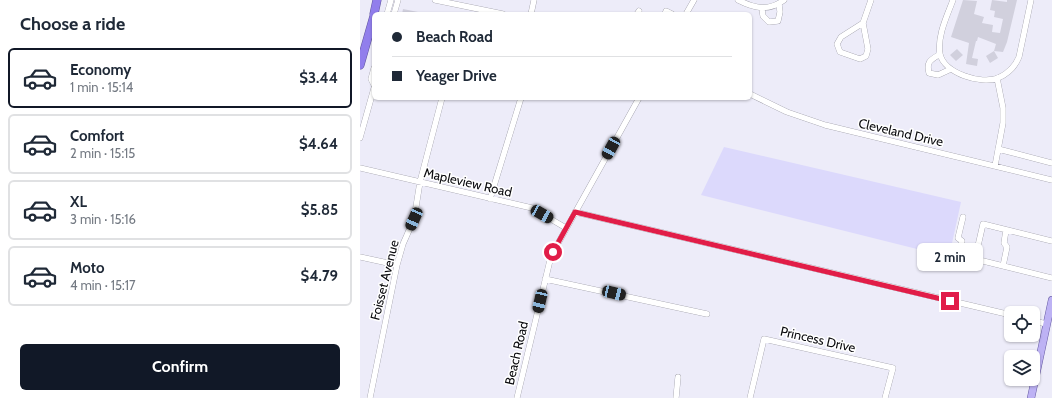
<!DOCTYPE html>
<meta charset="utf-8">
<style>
body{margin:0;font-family:Cabin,sans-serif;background:#f2f2f3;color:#1f2937;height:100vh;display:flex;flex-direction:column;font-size:15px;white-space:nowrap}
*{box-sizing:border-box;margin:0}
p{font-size:13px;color:#747a83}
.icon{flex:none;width:22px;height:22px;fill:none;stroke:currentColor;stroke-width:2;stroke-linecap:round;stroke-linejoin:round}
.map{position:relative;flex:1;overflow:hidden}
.side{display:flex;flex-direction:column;background:#fff;width:360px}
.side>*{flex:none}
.guide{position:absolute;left:12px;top:12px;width:380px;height:88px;border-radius:6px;box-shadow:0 1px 3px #0004;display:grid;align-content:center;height:88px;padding:0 20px;background:#fff}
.tools{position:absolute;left:644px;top:306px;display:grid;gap:8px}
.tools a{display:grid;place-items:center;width:36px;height:36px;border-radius:6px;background:#fff;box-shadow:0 1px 3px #0004;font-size:20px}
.end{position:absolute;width:18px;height:18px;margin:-9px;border:5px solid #e11d48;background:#fff;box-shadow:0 0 0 2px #fff}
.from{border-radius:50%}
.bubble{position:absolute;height:28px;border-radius:6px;background:#fff;box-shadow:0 1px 3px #0004;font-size:13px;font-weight:700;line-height:28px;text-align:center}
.car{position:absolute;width:12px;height:24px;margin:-12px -6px;border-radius:5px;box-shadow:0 0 3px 1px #0007;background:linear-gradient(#222 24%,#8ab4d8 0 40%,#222 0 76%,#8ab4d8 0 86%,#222 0)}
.guide b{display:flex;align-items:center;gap:14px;height:38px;font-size:15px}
.guide b+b{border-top:1px solid #e0e1e3}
.guide i{width:10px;height:10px;background:#1f2937}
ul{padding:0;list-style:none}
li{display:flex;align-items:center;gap:12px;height:60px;margin:0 8px 6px;padding:0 12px;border:2px solid #e0e1e3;border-radius:6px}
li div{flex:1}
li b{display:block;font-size:15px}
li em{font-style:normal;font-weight:700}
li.selected{border-color:#111827}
li>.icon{width:36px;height:36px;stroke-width:1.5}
h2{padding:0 20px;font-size:18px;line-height:48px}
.primary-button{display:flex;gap:8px;margin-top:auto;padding:8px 20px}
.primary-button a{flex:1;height:46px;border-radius:6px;background:#111827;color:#fff;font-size:16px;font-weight:700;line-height:46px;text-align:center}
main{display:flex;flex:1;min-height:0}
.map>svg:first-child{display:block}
.green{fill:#dcd9fc}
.building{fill:#d1d0dd}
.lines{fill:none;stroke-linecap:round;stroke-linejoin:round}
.minor-casing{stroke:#8e8d99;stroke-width:6}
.major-casing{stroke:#62569f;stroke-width:8}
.highway-casing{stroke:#62569f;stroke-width:9}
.minor{stroke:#fff;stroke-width:5.5}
.major{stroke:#bdb2f4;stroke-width:7}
.highway{stroke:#917eec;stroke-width:8}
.route{stroke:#e11d48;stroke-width:5}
.labels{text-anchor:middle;stroke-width:3;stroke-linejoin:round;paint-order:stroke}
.street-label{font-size:13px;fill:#0b0b0f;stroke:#fff}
</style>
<main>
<section class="side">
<h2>Choose a ride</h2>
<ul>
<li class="selected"><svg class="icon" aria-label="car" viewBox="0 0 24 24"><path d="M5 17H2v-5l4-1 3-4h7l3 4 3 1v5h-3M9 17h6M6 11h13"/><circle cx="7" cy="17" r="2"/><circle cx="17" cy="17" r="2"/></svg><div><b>Economy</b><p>1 min · 15:14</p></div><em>$3.44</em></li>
<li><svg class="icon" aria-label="car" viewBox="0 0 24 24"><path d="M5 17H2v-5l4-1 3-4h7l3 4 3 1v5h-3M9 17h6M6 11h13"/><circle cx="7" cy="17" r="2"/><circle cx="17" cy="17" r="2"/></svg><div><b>Comfort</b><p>2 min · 15:15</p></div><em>$4.64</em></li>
<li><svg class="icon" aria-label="car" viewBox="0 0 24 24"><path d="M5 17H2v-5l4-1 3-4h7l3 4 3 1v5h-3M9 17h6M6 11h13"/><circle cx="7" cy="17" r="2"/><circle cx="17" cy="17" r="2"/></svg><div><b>XL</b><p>3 min · 15:16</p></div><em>$5.85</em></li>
<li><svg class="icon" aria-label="car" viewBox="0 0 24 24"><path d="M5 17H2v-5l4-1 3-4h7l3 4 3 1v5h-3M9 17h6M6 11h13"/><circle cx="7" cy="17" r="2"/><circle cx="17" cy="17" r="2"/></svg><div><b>Moto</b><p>4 min · 15:17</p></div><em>$4.79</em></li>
</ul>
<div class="primary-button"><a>Confirm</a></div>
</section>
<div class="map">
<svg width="692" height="398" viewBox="0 0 692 398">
<rect width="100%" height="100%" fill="#edecf9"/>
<!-- green -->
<path class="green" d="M 364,147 L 601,202 L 589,257 L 341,195 Z"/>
<!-- building -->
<path class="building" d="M 603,0 L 617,1 L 614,14 L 624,17 L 622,23 L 633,25 L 632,32 L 640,33 L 643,19 L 634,17 L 635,11 L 630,10 L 632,0 L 647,2 L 647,0 L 657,0 L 647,42 L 643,52 L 634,51 L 636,44 L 618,37 L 617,41 L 616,41 L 612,58 L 618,59 L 617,66 L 606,64 L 609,43 L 591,37 Z
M 43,9 L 58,12 L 58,14 L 42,14 Z
M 597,49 L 603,55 L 596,61 L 590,55 Z
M 634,51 L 638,58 L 630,63 L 626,56 Z"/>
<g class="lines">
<defs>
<path id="minor" d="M 75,0 L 143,14
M 378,0 C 394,8 408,12 424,0
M 593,0 C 587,16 577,36 580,54 C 584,73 621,85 638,78 C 647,74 655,67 659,57 L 671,0
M 402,9 L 403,16 L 409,22 L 418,21 L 420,12 L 419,4
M 27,14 L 31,0
M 34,14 L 38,0
M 171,14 L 174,0
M 277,14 L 279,11
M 305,14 L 306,11 L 312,14
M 326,14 L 334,0
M 503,23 L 481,37 L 477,44 L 480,52 L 500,59 L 506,56 L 508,49 L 503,23 L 511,0
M 580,54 C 571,60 566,61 569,73 L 578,75 L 591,69
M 14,68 L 11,79 L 14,85
M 390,94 L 427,112 L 465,125 L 692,180
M 0,138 L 14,88
M 638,149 L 692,163
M 635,166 L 643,123 L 643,108 L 637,78
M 0,168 L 172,208 L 206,228
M 130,199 L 161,98
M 215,212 L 651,315
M 603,217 L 598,238 L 602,241 L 599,255 L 615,259
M 692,241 L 623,224 L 615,259 L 692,278
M 0,257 L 37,265
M 643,266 L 647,247 L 644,243 L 646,230
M 185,279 L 347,314
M 673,321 L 687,324
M 10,398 L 37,265 L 43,244 L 54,219 L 60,182 L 82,98
M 157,398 L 191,256 L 279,98
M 316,398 L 318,377
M 390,398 L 404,339 L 533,368 L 525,398"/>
<path id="major" d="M 671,398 L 692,300"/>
<path id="highway" d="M 14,14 L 17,0
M 0,65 L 14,16"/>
</defs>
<!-- minor casing -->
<use href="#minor" class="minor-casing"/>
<!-- major casing -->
<use href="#major" class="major-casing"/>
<!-- highway casing -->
<use href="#highway" class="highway-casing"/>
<!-- minor -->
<use href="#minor" class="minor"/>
<!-- major -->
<use href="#major" class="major"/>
<!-- highway -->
<use href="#highway" class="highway"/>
</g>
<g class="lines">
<!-- route -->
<path class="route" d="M 193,252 L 215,212 L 590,301"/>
</g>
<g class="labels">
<!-- street labels -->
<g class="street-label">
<text transform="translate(541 132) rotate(13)" y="5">Cleveland Drive</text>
<text transform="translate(108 182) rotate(13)" y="5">Mapleview Road</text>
<text transform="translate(24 280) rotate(-76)" y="5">Foisset Avenue</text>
<text transform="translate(458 339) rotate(13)" y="5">Princess Drive</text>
<text transform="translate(156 353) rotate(-77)" y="5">Beach Road</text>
</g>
</g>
</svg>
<div class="tools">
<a><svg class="icon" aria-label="locate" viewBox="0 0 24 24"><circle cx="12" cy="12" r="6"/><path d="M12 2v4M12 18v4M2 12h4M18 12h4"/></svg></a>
<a><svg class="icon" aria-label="layers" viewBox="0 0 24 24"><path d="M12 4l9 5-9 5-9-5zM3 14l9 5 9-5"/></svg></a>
</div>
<i class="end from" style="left:193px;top:252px"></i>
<i class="end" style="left:590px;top:301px"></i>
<div class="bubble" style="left:557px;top:243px;width:66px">2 min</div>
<i class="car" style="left:251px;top:148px;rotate:209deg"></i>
<i class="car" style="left:182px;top:214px;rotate:119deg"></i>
<i class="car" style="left:54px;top:219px;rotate:204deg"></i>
<i class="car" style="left:254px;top:293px;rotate:103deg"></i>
<i class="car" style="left:180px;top:301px;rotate:193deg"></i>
<div class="guide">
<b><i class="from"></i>Beach Road</b>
<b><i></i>Yeager Drive</b>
</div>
</div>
</main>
